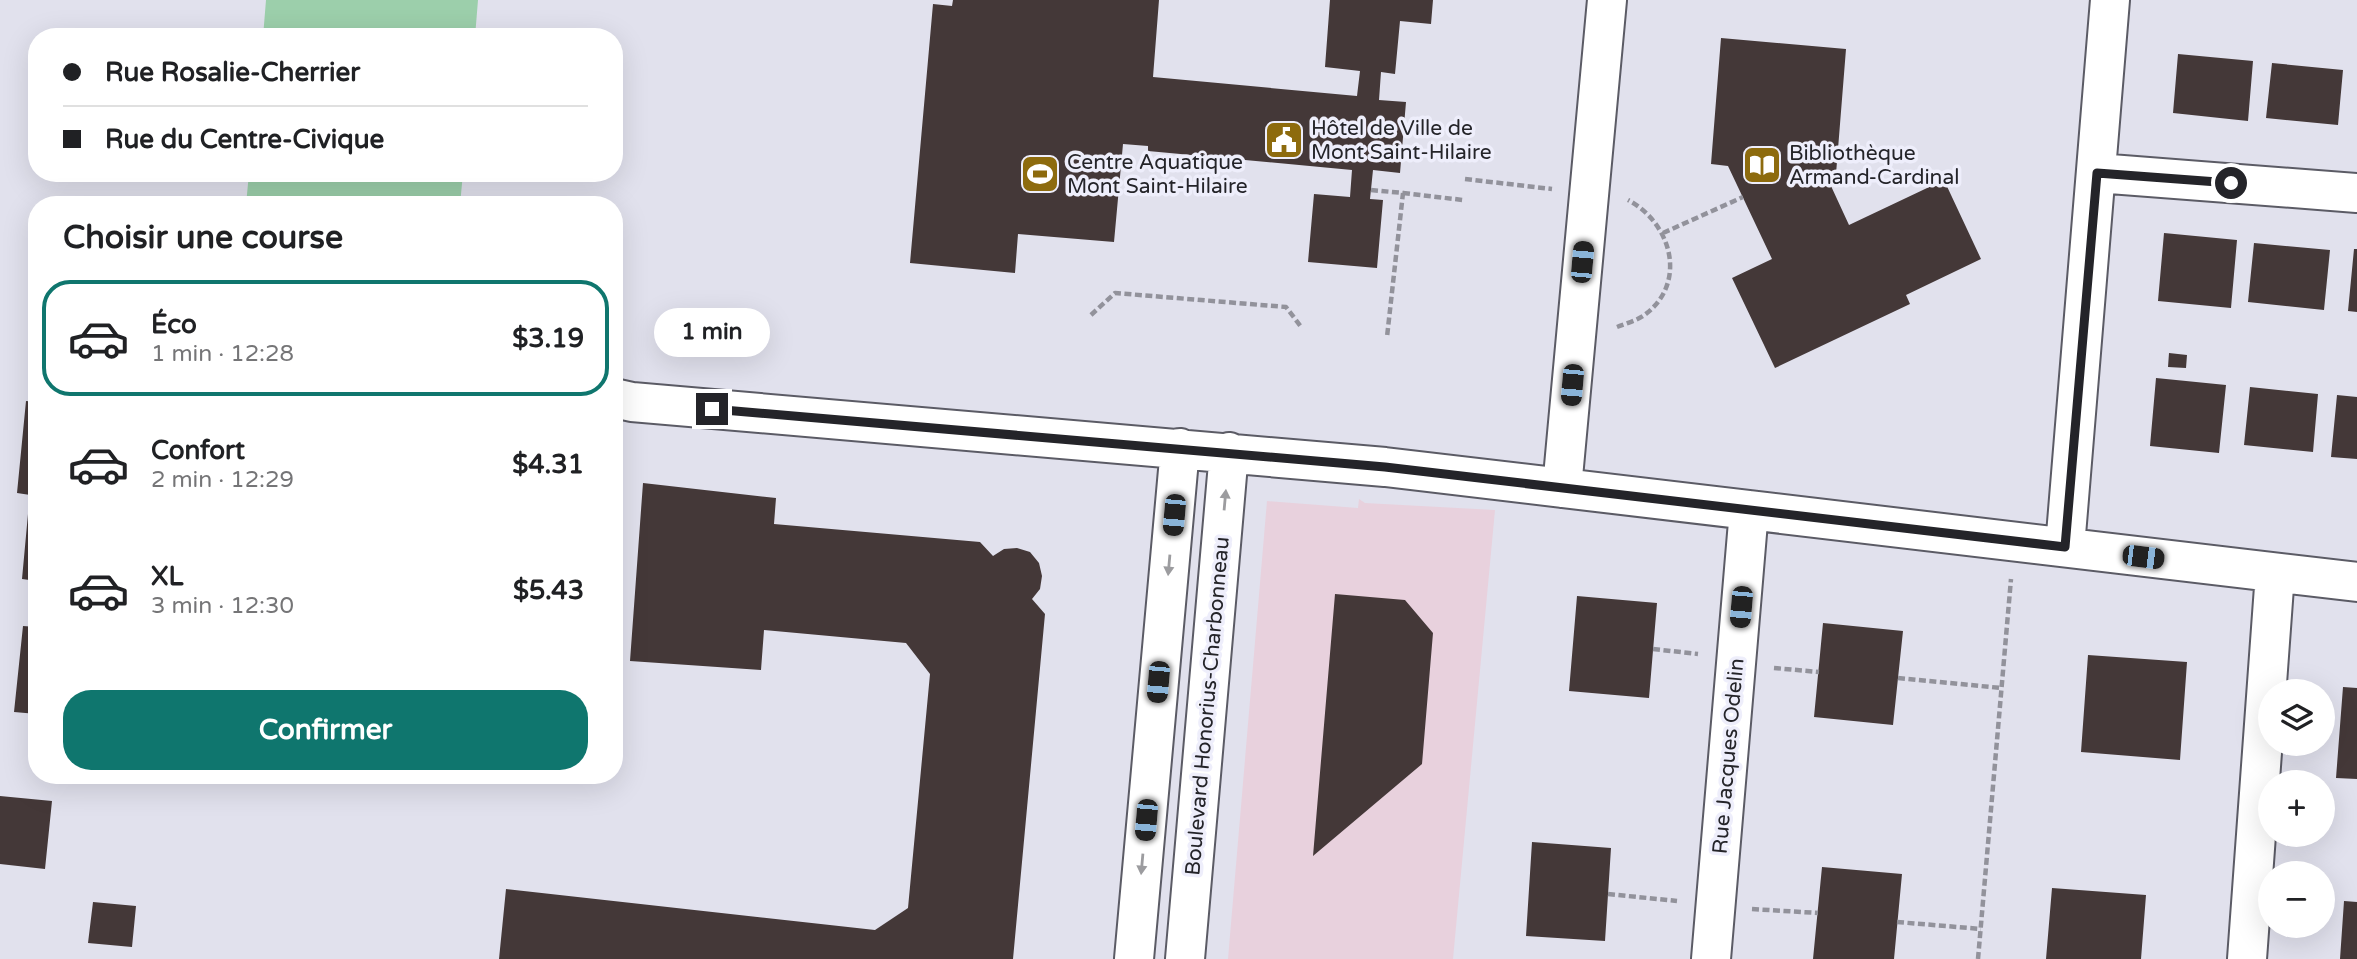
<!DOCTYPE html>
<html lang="fr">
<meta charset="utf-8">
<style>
body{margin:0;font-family:"Varela Round",sans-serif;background:#f2f2f2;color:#202124;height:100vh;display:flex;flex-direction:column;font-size:26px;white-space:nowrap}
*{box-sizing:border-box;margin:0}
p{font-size:23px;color:#757577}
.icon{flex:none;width:38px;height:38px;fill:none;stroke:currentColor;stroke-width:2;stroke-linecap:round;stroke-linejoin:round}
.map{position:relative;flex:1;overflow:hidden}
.drawer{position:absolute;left:28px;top:196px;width:595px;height:588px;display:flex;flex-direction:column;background:#fff;border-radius:28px;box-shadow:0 7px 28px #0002}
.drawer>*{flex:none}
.hud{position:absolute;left:28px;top:28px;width:595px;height:154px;border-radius:28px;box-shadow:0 7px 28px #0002;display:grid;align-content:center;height:154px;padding:0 35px;background:#fff}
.controls{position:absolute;left:2258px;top:679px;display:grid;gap:14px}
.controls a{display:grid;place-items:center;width:77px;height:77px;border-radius:50%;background:#fff;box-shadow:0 7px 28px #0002;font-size:35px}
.end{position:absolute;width:32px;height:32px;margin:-16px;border:9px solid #242429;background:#fff;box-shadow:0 0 0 4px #fff}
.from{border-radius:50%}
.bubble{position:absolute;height:49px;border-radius:24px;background:#fff;box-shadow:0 7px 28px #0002;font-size:23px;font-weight:800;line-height:49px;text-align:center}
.car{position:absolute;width:21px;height:42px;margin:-21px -10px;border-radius:9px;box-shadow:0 0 5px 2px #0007;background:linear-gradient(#222 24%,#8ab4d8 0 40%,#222 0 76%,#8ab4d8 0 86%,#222 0)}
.hud b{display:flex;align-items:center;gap:24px;height:66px;font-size:26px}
.hud b+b{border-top:2px solid #e0e0e0}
.hud i{width:18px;height:18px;background:#202124}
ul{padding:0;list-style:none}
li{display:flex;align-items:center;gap:21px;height:116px;margin:0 14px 10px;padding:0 21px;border:4px solid transparent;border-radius:28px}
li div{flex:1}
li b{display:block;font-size:26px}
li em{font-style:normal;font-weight:800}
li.current{border-color:#0f766e}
li>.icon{width:63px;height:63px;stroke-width:1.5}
h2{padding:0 35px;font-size:32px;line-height:84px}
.action{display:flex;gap:14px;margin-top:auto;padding:14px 35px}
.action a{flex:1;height:80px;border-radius:28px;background:#0f766e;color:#fff;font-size:28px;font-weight:800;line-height:80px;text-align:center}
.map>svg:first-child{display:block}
.commercial{fill:#e8d1dd}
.green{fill:#9ccfab}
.building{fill:#443838}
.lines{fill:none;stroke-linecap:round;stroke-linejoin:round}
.minor-casing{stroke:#5b5b65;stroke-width:42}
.path{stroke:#92929b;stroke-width:4.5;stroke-dasharray:7 3.5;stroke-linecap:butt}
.minor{stroke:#fff;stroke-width:38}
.oneway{fill:#9c9c9f}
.route{stroke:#242429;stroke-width:9}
.labels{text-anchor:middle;stroke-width:7;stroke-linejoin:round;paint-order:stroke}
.poi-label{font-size:21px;fill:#242429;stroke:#eeeefb;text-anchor:start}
.street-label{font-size:21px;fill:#242429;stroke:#eeeefb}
</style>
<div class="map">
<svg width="2357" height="959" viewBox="0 0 2357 959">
<rect width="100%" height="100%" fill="#e1e1ed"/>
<!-- commercial -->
<path class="commercial" d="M 1359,499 L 1365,503 L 1495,510 L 1453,959 L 1228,959 L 1267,501 L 1358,508 Z"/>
<!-- green -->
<path class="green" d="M 266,0 L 478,0 L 475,37 L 263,37 Z
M 249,173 L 463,173 L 460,205 L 246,205 Z"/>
<!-- building -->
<path class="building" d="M 953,0 L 1159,0 L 1153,77 L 1357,96 L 1360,71 L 1325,67 L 1330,0 L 1433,0 L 1431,24 L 1400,21 L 1395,74 L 1381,72 L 1379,100 L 1406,102 L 1400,173 L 1373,170 L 1370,199 L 1383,200 L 1377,268 L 1308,262 L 1314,194 L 1350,197 L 1352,170 L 1148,151 L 1148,146 L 1123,144 L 1114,242 L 1018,234 L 1015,273 L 910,263 L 933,4 L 952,6 Z
M 1721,38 L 1846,49 L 1836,174 L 1825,173 L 1849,225 L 1944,180 L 1981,259 L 1906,295 L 1910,304 L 1775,368 L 1732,278 L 1772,259 L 1728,166 L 1711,164 Z
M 2178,54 L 2253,61 L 2248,121 L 2173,113 Z
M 2272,63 L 2343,70 L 2338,125 L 2266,118 Z
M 2164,233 L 2237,240 L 2231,308 L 2158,301 Z
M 2254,243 L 2330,250 L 2324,310 L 2248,302 Z
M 2354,249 L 2357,249 L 2357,312 L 2348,311 Z
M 2169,353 L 2187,355 L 2186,368 L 2168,367 Z
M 2156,378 L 2226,385 L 2219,453 L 2150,446 Z
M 2250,387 L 2318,394 L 2313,452 L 2244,445 Z
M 2337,395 L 2357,397 L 2357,459 L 2331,457 Z
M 26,401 L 37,402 L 37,496 L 17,493 Z
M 643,483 L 776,498 L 774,524 L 980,542 L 993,556 L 1004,549 L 1017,548 L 1030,552 L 1039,563 L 1042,576 L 1040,589 L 1032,599 L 1045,614 L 1013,959 L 499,959 L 506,889 L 875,930 L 908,908 L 930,674 L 906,643 L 764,630 L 761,670 L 630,661 Z
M 28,514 L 37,515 L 37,581 L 22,579 Z
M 1335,594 L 1405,600 L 1433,633 L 1422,764 L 1313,856 Z
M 1577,596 L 1657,603 L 1649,698 L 1569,691 Z
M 1823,623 L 1903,631 L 1893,725 L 1814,717 Z
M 23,626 L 37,627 L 37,714 L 14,712 Z
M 2088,655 L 2187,662 L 2180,760 L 2081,752 Z
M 2343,687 L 2357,688 L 2357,779 L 2336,778 Z
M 0,796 L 52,801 L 45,869 L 0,864 Z
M 1532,842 L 1611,848 L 1605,941 L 1526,936 Z
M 1822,867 L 1902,874 L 1894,959 L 1813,959 Z
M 2052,888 L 2146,895 L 2141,959 L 2046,959 Z
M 2344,901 L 2357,902 L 2357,959 L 2340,959 Z
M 93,902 L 136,906 L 132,947 L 88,943 Z"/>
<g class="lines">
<defs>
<path id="minor" d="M 2097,173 L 2357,193
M 614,398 L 632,402 L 1385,467 L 2357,582
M 1562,488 L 1607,0
M 2065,547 L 2110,0
M 1134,959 L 1180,448
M 1185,959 L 1229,452
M 1711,959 L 1749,510
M 2247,959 L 2275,573"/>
</defs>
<!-- minor casing -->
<use href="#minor" class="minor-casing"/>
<!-- path -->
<path class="path" d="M 1465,179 L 1552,189
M 1371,190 L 1403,193 L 1387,337
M 1403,193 L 1463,200
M 1663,233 L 1743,197
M 1091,315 L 1115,293 L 1286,307 L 1302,328
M 1617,327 C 1627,323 1639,320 1647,313 C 1688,280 1670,222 1628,200
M 1653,649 L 1698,654
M 1774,668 L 1819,672
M 1898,678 L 2001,688
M 1608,894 L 1677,901
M 1752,909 L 1818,913
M 1897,922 L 1981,929
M 1978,959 L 2011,579"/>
<!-- minor -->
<use href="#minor" class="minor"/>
</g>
<!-- one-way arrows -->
<defs><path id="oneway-solid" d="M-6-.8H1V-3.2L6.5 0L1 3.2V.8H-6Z" transform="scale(1.75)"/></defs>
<g class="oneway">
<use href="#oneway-solid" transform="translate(1225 500) rotate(-85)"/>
<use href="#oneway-solid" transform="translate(1169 565) rotate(95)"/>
<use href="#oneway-solid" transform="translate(1142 864) rotate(95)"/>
</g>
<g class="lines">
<!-- route -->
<path class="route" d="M 712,409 L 1385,467 L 2065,547 L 2097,173 L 2231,183"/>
</g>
<!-- icons -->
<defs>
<symbol id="civic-square" viewBox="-11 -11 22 22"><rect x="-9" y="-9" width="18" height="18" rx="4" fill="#8d6b0e" stroke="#eeeefb"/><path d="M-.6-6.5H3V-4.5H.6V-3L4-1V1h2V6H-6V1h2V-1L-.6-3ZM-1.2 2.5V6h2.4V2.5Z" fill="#fff"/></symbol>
<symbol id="library-square" viewBox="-11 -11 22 22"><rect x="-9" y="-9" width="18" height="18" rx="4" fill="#8d6b0e" stroke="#eeeefb"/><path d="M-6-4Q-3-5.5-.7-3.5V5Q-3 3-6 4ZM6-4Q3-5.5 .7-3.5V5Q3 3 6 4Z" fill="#fff"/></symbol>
<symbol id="stadium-square" viewBox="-11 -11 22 22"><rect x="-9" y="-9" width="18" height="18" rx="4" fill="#8d6b0e" stroke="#eeeefb"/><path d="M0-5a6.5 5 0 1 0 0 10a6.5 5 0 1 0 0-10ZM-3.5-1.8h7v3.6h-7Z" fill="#fff"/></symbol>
</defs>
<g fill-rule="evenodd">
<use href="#civic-square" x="1262" y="118" width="44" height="44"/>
<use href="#library-square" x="1740" y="143" width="44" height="44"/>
<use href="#stadium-square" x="1018" y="152" width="44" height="44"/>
</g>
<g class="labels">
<!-- poi labels -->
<g class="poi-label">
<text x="1311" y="135">Hôtel de Ville de<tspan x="1311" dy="24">Mont Saint-Hilaire</tspan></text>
<text x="1789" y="160">Bibliothèque<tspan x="1789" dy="24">Armand-Cardinal</tspan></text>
<text x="1067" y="169">Centre Aquatique<tspan x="1067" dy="24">Mont Saint-Hilaire</tspan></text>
</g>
<!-- street labels -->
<g class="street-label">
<text transform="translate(1207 706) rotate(-85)" y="7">Boulevard Honorius-Charbonneau</text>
<text transform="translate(1728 756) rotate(-85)" y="7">Rue Jacques Odelin</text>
</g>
</g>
</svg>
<div class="controls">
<a><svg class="icon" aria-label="layers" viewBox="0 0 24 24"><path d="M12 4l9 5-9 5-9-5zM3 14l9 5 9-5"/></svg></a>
<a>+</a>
<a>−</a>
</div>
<i class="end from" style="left:2231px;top:183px"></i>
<i class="end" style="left:712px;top:409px"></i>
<div class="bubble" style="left:654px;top:308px;width:116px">1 min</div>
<i class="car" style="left:1582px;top:262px;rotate:5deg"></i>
<i class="car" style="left:1572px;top:385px;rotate:185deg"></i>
<i class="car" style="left:1174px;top:515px;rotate:185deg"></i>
<i class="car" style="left:2143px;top:557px;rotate:97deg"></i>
<i class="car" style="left:1741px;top:607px;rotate:185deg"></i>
<i class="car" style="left:1158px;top:682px;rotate:185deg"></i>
<i class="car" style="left:1146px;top:820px;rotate:185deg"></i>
<div class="hud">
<b><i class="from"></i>Rue Rosalie-Cherrier</b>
<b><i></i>Rue du Centre-Civique</b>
</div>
<section class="drawer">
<h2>Choisir une course</h2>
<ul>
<li class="current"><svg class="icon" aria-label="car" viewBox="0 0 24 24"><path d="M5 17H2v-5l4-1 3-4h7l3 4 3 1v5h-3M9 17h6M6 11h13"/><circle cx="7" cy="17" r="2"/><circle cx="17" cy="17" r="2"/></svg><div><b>Éco</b><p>1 min · 12:28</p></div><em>$3.19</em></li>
<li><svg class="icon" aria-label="car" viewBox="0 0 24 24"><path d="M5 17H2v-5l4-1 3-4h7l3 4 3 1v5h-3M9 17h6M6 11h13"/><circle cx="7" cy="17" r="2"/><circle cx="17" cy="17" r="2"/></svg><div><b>Confort</b><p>2 min · 12:29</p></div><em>$4.31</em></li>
<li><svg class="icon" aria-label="car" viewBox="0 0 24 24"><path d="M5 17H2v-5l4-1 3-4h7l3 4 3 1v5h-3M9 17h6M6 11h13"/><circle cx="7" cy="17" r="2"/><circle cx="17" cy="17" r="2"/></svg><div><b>XL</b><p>3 min · 12:30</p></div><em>$5.43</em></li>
</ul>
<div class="action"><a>Confirmer</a></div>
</section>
</div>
